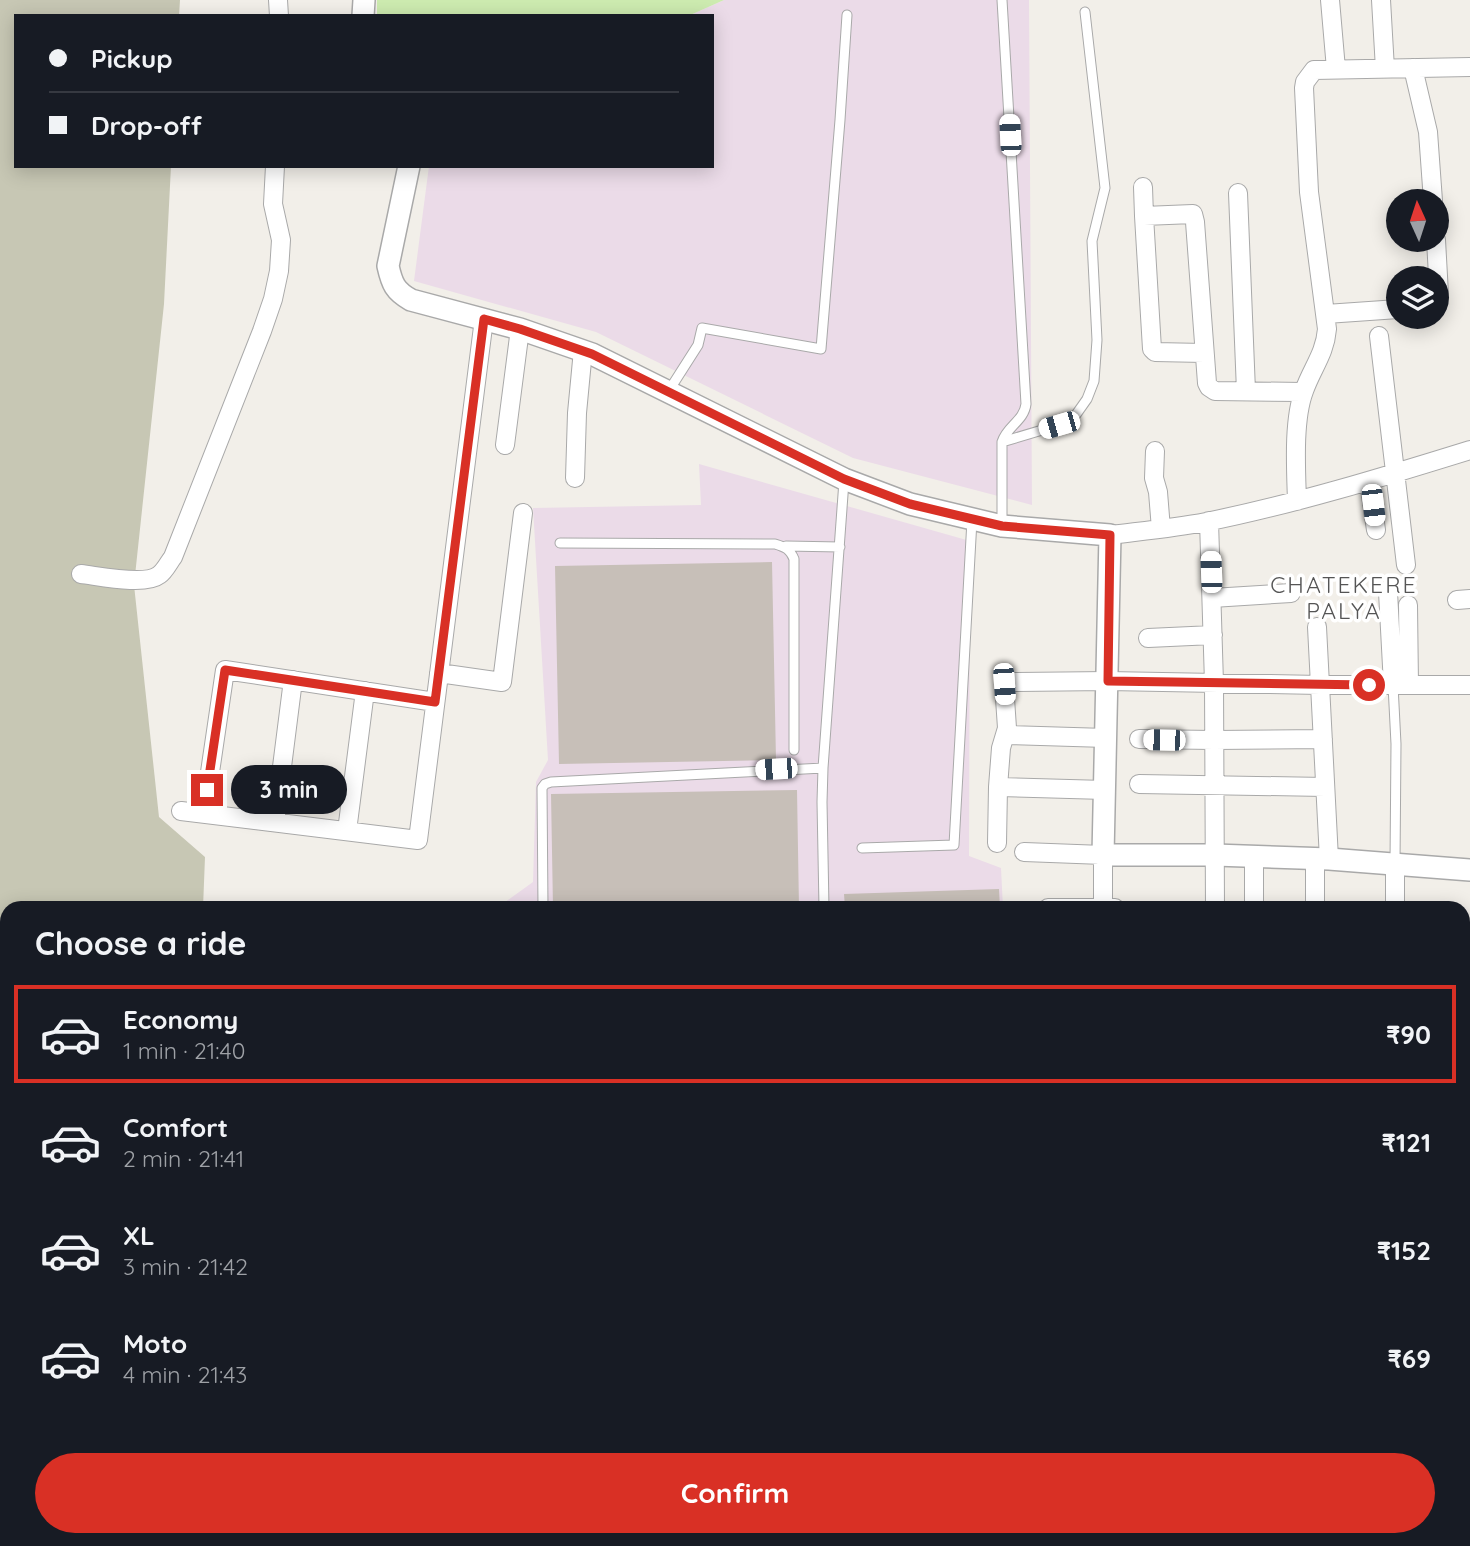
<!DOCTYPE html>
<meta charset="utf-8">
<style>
body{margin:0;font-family:Quicksand,sans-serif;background:#20242c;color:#f1f3f6;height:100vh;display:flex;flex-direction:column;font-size:26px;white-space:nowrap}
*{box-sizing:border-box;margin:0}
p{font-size:23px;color:#9ea1a6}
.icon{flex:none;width:38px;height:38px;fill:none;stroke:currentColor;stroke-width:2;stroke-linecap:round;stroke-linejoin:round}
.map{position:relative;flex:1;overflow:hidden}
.panel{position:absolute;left:0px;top:901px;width:1470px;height:646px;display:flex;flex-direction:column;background:#171b24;border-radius:21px 21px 0 0;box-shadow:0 4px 18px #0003}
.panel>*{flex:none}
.hud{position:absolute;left:14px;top:14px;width:700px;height:154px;border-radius:0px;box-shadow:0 4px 18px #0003;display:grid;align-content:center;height:154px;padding:0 35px;background:#171b24}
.needle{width:46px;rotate:357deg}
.fabs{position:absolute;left:1386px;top:189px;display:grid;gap:14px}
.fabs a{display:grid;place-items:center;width:63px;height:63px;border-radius:50%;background:#171b24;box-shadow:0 4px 18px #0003;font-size:35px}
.end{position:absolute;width:32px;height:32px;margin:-16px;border:9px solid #d93025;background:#fff;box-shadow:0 0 0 4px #fff}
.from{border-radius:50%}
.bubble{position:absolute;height:49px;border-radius:24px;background:#171b24;box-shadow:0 4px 18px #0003;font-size:23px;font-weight:700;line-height:49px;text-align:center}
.car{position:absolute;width:21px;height:42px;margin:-21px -10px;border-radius:9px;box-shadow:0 0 5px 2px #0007;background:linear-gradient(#fff 24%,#345 0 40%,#fff 0 76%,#345 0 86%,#fff 0)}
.hud b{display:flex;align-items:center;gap:24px;height:66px;font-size:26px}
.hud b+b{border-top:2px solid #363941}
.hud i{width:18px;height:18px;background:#f1f3f6}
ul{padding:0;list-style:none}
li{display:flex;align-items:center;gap:21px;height:98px;margin:0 14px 10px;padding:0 21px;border:4px solid transparent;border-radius:0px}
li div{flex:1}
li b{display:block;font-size:26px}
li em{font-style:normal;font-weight:700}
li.active{border-color:#d93025}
li>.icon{width:63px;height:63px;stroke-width:1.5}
h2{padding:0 35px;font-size:32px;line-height:84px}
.button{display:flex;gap:14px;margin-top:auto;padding:14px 35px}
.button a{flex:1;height:80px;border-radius:42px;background:#d93025;color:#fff;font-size:28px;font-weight:700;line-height:80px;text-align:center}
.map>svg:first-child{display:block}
.residential{fill:#e0dfdf}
.industrial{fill:#ebdbe8}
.construction{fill:#c7c7b4}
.grass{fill:#cdebb0}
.building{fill:#c7bfb8}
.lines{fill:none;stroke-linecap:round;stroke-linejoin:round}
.service-casing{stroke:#a9a9a9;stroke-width:11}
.minor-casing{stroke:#a9a9a9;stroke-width:20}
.tertiary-casing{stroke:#a9a9a9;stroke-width:24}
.service{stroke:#fff;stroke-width:9}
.minor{stroke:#fff;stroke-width:18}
.tertiary{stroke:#fff;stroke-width:21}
.route{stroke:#d93025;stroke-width:9}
.labels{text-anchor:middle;stroke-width:7;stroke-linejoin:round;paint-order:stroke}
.quarter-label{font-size:23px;letter-spacing:2px;fill:#555;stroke:#fff}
</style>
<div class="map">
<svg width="1470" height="1546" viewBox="0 0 1470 1546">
<rect width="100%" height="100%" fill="#f2efe9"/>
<!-- residential -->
<path class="residential" d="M 0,1189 L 7,1210 L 7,1294 L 0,1295 Z
M 0,1420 L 7,1475 L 7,1540 L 15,1540 L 16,1546 L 0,1546 Z"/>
<!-- industrial -->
<path class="industrial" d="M 724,0 L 1029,0 L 1032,505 L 853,458 L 596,332 L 414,281 L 429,166 L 712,166 L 712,16 L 688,16 Z
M 699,464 L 970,541 L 969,856 L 1001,868 L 1003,908 L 497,908 L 533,882 L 536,782 L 548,760 L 533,508 L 701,505 Z"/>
<!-- construction -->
<path class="construction" d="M 0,0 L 180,0 L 179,16 L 16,16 L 16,166 L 171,166 L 164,304 L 134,585 L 159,817 L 205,857 L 203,908 L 7,908 L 7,1085 L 0,1084 Z"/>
<!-- grass -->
<path class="grass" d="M 377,0 L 724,0 L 688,16 L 377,16 Z"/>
<!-- building -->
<path class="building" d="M 772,562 L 776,760 L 559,764 L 555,566 Z
M 797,790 L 799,908 L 553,908 L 551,794 Z
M 999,889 L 1000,908 L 845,908 L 844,894 Z"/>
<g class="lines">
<defs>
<path id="service" d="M 1002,0 L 1026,404 C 1024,421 1007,426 1002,442 L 1002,524
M 668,392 L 698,345 L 702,328 L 821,349 L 840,120 L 847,15
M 1002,442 L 1059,425 L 1075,416 L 1087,399 L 1094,381 L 1097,340 L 1092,241 L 1105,188 L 1085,12
M 560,543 L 775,544 C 785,547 790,549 794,559 L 794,750
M 786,546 L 840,547
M 1393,685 L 1396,744 L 1395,864
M 862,848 L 954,845 L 972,520
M 543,908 L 542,788 L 545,784 L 551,782 L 823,768
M 824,908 L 822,802 L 823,768 L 844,481
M 265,1540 L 268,1546
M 648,1540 L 648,1546
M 687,1540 L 687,1546"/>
<path id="minor" d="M 278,0 L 279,16
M 1330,0 L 1336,69
M 1381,0 L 1385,69
M 1413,68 L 1428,132 L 1433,201
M 1143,187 L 1144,216 L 1193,214 L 1195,222 L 1207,383 L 1209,387 L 1215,391 L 1303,392
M 1238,193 L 1246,391
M 1144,216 L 1152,349 L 1155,352 L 1204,353
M 1436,240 L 1439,294 L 1437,302
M 1326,314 L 1398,309
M 1379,336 L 1406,565
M 505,445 L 520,329
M 1155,451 L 1154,478 L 1158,492 L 1161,529
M 575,478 L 577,413 L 583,350
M 1369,481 L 1376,530
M 1297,501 C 1296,469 1293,420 1304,391 C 1312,368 1325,354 1327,329 L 1309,192 L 1304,88 L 1305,82 L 1314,70 L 1470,67
M 1209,521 L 1214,683 L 1215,908
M 1110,535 C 1142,531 1174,528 1206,522 C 1295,504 1383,477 1470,450
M 81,574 C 99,576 145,586 159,575 C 165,571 169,562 173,557 L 262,331 L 273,299 L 279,271 L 281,240 L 273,204 L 275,166
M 1388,592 L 1393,685
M 1212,598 L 1291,593
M 1457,600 L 1470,599
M 1408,605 L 1409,685
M 1317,627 L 1329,859
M 1148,638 L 1213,635
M 439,673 L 502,682 L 523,513
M 1006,735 L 1106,738
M 1139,739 L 1214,740 L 1323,739
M 1139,784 L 1325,787
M 998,787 L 1105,790
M 181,811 L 418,840 L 484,319
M 204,813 L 225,670 L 435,702
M 275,822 L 293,680
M 347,831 L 365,691
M 997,843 L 998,787 L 1001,748 L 1007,728 L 1004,684 L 1006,682 L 1108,681 L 1320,685 L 1470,685
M 1024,852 L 1103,855 L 1103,908
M 1395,864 L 1395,908
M 1048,908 L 1115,908
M 1254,908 L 1254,857
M 1315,908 L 1315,859
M 1463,1114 L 1470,1114
M 995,1540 L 995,1546
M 1048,1540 L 1049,1546
M 1,1546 L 7,1492
M 434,1546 L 435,1540
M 792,1546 L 792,1540
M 888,1546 L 888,1540
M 941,1546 L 941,1540
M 1206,1546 L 1206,1540
M 1280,1546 L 1280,1540
M 1354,1546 L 1354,1540"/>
<path id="tertiary" d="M 363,16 L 364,0
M 409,166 L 388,266 C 392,284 395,291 411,300 L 520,329 L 592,354 L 844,479 L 910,504 L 1002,526 L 1110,535 L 1103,855 L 1215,855 L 1329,859 L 1470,870"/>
</defs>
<!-- service casing -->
<use href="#service" class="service-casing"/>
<!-- minor casing -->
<use href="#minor" class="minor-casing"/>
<!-- tertiary casing -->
<use href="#tertiary" class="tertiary-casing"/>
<!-- service -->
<use href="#service" class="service"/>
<!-- minor -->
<use href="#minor" class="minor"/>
<!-- tertiary -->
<use href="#tertiary" class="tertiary"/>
</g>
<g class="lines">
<!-- route -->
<path class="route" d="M 207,790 L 225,670 L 435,702 L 484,319 L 520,329 L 592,354 L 844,479 L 910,504 L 1002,526 L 1110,535 L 1108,681 L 1369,685"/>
</g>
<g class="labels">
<!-- quarter labels -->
<g class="quarter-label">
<text x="1344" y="593">CHATEKERE<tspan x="1344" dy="26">PALYA</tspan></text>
</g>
</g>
</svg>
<div class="fabs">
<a><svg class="needle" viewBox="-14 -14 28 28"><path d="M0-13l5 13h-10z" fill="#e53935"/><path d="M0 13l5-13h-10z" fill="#9ea1a6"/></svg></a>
<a><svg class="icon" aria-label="layers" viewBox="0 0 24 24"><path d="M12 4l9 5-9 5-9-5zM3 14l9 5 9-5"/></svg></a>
</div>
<i class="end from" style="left:1369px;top:685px"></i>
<i class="end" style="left:207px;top:790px"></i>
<div class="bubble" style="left:231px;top:765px;width:116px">3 min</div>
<i class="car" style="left:1010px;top:135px;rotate:357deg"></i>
<i class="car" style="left:1059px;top:425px;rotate:254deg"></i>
<i class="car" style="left:1373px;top:505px;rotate:173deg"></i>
<i class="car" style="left:1211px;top:572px;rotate:358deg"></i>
<i class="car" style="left:1004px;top:684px;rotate:176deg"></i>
<i class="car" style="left:1164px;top:740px;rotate:271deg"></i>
<i class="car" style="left:776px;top:769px;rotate:267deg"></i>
<div class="hud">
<b><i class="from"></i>Pickup</b>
<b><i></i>Drop-off</b>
</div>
<section class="panel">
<h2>Choose a ride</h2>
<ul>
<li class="active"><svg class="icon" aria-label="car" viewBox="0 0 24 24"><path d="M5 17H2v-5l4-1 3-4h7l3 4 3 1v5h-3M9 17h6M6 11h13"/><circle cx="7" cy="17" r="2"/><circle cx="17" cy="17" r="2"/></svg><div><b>Economy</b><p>1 min · 21:40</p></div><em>₹90</em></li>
<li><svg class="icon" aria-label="car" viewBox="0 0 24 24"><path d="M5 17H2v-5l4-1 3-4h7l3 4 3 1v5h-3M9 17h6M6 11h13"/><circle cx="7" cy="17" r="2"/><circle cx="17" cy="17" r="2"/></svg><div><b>Comfort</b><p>2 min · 21:41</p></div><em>₹121</em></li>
<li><svg class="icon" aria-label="car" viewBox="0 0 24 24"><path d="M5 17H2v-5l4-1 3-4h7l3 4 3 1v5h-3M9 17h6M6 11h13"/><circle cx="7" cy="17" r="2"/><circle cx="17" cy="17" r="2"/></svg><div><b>XL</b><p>3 min · 21:42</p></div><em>₹152</em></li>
<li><svg class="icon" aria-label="car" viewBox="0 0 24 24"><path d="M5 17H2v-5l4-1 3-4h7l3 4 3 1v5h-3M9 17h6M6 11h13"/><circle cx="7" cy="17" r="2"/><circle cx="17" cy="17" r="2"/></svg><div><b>Moto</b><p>4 min · 21:43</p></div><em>₹69</em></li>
</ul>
<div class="button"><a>Confirm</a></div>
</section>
</div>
